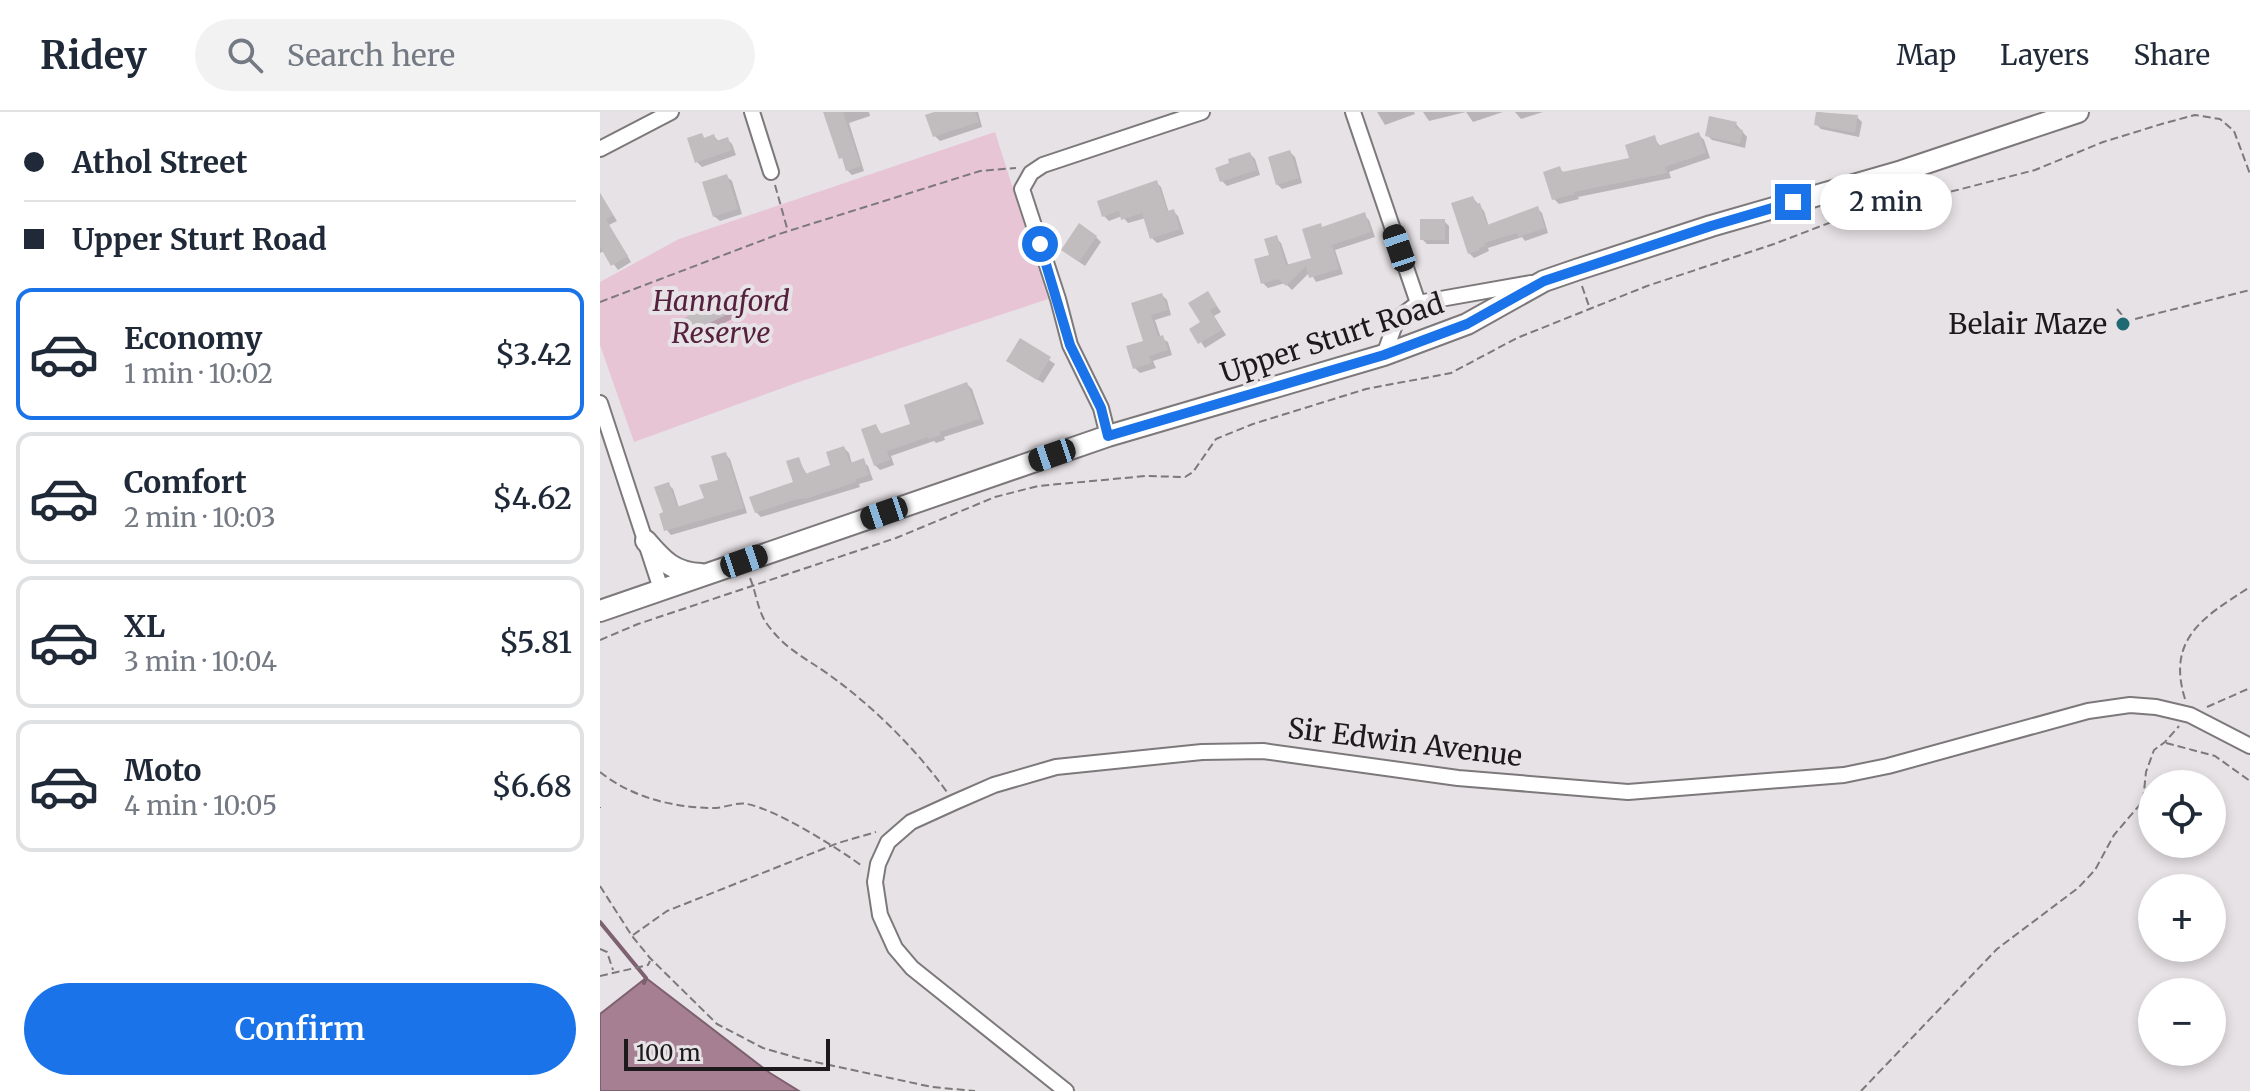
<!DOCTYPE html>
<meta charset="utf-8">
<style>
body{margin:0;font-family:Merriweather,serif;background:#f2f2f3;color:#1f2937;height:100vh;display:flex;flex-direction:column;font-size:30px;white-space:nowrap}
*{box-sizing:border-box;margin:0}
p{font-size:26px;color:#747a83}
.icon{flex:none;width:44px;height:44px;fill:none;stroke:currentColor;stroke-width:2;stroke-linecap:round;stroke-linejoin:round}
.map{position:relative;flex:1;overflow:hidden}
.side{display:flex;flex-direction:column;background:#fff;width:600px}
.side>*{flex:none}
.guide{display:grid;align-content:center;height:176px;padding:0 24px;background:#fff}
.tools{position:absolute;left:1538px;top:658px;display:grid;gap:16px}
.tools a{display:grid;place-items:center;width:88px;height:88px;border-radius:50%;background:#fff;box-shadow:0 4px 12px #0003;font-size:40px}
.scale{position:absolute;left:24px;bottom:20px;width:206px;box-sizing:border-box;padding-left:8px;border:4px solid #1c1a1b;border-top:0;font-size:22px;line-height:28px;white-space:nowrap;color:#1c1a1b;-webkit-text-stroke:6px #e7e2e5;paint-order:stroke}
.end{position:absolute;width:36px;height:36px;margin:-18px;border:10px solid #1a73e8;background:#fff;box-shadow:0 0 0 4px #fff}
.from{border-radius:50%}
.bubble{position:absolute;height:56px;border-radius:28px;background:#fff;box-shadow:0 4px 12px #0003;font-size:26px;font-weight:600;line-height:56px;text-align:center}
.car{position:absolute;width:24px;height:48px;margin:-24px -12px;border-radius:10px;box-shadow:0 0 6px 2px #0007;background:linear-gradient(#222 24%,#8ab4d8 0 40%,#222 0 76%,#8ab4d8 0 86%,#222 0)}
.guide b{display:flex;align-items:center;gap:28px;height:76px;font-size:30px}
.guide b+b{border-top:2px solid #e0e1e3}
.guide i{width:20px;height:20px;background:#1f2937}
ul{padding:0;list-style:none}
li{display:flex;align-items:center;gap:24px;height:132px;margin:0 16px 12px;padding:0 8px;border:4px solid #e0e1e3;border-radius:16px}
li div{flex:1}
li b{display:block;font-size:30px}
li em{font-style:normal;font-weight:600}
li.active{border-color:#1a73e8}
li>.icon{width:72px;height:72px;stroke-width:1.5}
.cta{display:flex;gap:16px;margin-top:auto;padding:16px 24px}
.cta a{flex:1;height:92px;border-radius:48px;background:#1a73e8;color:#fff;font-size:32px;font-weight:600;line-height:92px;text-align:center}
header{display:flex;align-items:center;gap:48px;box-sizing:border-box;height:112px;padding:0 40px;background:#fff;border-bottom:2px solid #e0e1e3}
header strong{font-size:38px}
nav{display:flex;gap:44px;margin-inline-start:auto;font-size:28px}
.search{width:560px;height:72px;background:#f2f2f3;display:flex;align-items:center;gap:20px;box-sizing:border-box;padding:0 28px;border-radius:44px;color:#747a83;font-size:30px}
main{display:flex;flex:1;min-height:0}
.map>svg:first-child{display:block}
.green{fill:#e7c5d5}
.water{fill:#a77f93;stroke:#7d616f;stroke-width:2}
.shadow{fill:#0003}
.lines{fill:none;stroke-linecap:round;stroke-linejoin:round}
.stream{stroke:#7d616f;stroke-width:4}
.building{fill:#c1bdbf}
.minor-casing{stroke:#7d797b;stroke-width:18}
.secondary-casing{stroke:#7d797b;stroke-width:24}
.path{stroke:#7c797b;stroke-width:2;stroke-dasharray:8 4;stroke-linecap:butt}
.minor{stroke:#fff;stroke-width:14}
.secondary{stroke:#fff;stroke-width:20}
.route{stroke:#1a73e8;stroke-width:10}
.poi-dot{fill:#1f6a72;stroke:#e7e2e5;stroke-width:3}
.labels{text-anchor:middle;stroke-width:8;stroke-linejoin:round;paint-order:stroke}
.park-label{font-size:28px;font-style:italic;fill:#56213e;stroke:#e7e2e5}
.poi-label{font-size:28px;fill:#1c1a1b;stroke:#e7e2e5;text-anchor:end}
.street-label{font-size:28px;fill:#1c1a1b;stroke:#e7e2e5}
</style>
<header>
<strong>Ridey</strong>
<div class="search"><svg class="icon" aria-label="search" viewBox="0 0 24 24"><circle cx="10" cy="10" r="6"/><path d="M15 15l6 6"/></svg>Search here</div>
<nav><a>Map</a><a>Layers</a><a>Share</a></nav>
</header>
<main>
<section class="side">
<div class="guide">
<b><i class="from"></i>Athol Street</b>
<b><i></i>Upper Sturt Road</b>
</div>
<ul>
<li class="active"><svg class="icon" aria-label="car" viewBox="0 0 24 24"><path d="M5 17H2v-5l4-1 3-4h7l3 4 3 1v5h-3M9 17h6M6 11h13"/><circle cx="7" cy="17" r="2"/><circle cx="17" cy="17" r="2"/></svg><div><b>Economy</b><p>1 min · 10:02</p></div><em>$3.42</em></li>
<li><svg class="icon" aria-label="car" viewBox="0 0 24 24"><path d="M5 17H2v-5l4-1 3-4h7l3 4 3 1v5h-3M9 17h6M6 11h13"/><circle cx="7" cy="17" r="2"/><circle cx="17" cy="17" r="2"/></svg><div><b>Comfort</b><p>2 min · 10:03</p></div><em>$4.62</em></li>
<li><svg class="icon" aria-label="car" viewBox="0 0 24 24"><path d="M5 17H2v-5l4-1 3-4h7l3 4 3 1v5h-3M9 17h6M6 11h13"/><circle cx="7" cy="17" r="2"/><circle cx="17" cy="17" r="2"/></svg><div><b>XL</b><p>3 min · 10:04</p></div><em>$5.81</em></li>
<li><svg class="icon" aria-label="car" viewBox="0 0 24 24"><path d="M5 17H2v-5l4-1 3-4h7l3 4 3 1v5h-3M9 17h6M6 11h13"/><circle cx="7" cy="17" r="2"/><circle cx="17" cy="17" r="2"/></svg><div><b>Moto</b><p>4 min · 10:05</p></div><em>$6.68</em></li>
</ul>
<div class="cta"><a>Confirm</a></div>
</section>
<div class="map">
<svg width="1650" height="979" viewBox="0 0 1650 979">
<rect width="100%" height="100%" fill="#e7e2e5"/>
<!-- green -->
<path class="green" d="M 395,20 L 448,187 L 196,271 L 34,330 L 0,233 L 0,170 L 79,127 Z"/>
<!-- water -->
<path class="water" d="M 46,866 L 170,961 L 199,979 L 0,979 L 0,902 Z"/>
<!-- shadow -->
<path class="shadow" d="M 226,0 L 269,0 L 270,4 L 249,11 L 264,59 L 252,63 L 247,58 Z
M 341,0 L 378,0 L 382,15 L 340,29 L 335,24 Z
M 777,0 L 814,0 L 815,2 L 785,13 Z
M 823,0 L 903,0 L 873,10 L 866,0 L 829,9 Z
M 915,0 L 943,0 L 921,7 Z
M 1218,0 L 1257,5 L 1262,10 L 1259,25 L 1221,17 L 1216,12 Z
M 1136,12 L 1147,25 L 1145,36 L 1112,28 L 1107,23 Z
M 102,23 L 105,27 L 114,24 L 119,30 L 127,27 L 132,32 L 136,43 L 102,55 L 97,50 Z
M 1099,23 L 1104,28 L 1110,46 L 1069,60 L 1071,66 L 978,85 L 979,87 L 959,92 L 954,87 L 960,57 L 965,62 L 1032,48 L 1054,26 L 1061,35 Z
M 690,40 L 695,45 L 702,71 L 682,77 L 677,72 Z
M 650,42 L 655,47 L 660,63 L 627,74 L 622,69 Z
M 126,64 L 132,69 L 142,102 L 120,109 L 114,104 Z
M 556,70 L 561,75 L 569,101 L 573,99 L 578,104 L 584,122 L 557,131 L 552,126 L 546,106 L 528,111 L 522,104 L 509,109 L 504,104 Z
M 0,81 L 17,109 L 9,113 L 31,150 L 18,158 L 4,139 L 0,141 Z
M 873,86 L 884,99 L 889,115 L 937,96 L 942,101 L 948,121 L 925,129 L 922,125 L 888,136 L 889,139 L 874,146 L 869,141 Z
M 764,103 L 769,108 L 775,125 L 735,138 L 743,162 L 716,170 L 710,160 L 692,178 L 685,171 L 668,176 L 663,171 L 676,126 L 681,131 L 689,155 L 714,147 L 721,114 L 723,116 Z
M 844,109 L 849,114 L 849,132 L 827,132 L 822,127 Z
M 496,125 L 501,130 L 485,154 L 468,142 Z
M 608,181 L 621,200 L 614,204 L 626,223 L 605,236 L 592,217 L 603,211 Z
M 562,183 L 567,188 L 571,203 L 555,208 L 561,226 L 568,230 L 572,243 L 553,249 L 556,256 L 540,261 L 535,256 L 546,230 L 533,192 Z
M 123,189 L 134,206 L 94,226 L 89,221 Z
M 421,229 L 455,252 L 443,271 L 414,253 Z
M 367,272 L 372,277 L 384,312 L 344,325 L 345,328 L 336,331 L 334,329 L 291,344 L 294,353 L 280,358 L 275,353 L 276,314 L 282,323 L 312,313 Z
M 244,336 L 249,341 L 252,352 L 263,349 L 268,354 L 273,368 L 259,372 L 260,375 L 161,405 L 156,400 L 195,371 L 198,347 L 207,363 L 233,354 Z
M 125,342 L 130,347 L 147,401 L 71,423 L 66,417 L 65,402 L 68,372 L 73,377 L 79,396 L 106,388 L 121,369 Z"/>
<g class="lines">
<!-- stream -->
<path class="stream" d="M 0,810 L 46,866 L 44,871"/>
</g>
<!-- building -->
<path class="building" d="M 223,0 L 243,0 L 261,54 L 246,59 L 242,46 L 239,47 Z
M 334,0 L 375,0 L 379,10 L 333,25 L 325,3 Z
M 1216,0 L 1258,3 L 1255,21 L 1214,13 Z
M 1109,4 L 1137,10 L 1135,16 L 1143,18 L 1140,32 L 1105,24 Z
M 1099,20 L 1106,41 L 1065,55 L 1067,61 L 974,80 L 975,82 L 952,88 L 943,60 L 960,54 L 962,60 L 1029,46 L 1025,33 L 1055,23 L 1058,34 Z
M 102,21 L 104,26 L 114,22 L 116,29 L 128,25 L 132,38 L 95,51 L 87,26 Z
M 690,38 L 699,66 L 676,73 L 668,45 Z
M 650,40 L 657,58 L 620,70 L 615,56 L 629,51 L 628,47 Z
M 127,62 L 138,97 L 113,105 L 102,70 Z
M 557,68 L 567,99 L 574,97 L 580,117 L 550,127 L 542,101 L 521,108 L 519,99 L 502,105 L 497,89 Z
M 0,81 L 13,103 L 6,108 L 28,144 L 11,154 L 0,135 Z
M 873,84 L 876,92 L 880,91 L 887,113 L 938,94 L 945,116 L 918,125 L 917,121 L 884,131 L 885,134 L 879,136 L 880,138 L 868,142 L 851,91 Z
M 765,100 L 771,120 L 732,133 L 739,157 L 709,166 L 706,154 L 686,174 L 678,167 L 661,172 L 654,147 L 669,143 L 664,127 L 677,123 L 686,153 L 711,146 L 702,117 L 721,111 L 722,115 Z
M 820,107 L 845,107 L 845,128 L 820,128 Z
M 479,111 L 497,124 L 479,150 L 461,138 Z
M 608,179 L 617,194 L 610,198 L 622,218 L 598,232 L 589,217 L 600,210 L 588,191 Z
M 562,181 L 568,198 L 551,203 L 558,225 L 563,223 L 568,238 L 549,244 L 552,251 L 533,257 L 526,234 L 543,229 L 531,191 Z
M 124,186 L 130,201 L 87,222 L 80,208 Z
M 420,226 L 451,245 L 437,268 L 406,249 Z
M 367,270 L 380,307 L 340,320 L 341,323 L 329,327 L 328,325 L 287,339 L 290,348 L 274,354 L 261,317 L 276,312 L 280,322 L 310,312 L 304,293 Z
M 244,334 L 250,351 L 264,346 L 269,363 L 256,367 L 256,370 L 209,386 L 198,387 L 155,401 L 149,385 L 193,370 L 186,349 L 199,345 L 205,362 L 230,353 L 226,340 Z
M 126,340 L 144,396 L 64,419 L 59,402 L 63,400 L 54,375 L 69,370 L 77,395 L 104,386 L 99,373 L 118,368 L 111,344 Z"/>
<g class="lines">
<defs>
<path id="minor" d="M 152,0 L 171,60
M 753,0 L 818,191 L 931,171
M 0,37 L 71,0
M 784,243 L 797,207 L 818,191
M 0,291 L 61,477
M 508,324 L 501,296 L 470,233 L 458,187 L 422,77 L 431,61 L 443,53 L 602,0
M 466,979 L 312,856 L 295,836 L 280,803 L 275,770 L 278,752 L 288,730 L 311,710 L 355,690 L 394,673 L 456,655 L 602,640 L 663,639 L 858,666 L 1028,680 L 1244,663 L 1288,654 L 1488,599 L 1530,593 L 1556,595 L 1590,603 L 1650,634"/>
<path id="secondary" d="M 46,429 C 63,449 74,461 101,462
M 0,499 L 508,324 L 784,243 L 867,212 L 944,169 L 976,158 L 1111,114 L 1302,59 L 1478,0"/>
</defs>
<!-- minor casing -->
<use href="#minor" class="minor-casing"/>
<!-- secondary casing -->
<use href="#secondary" class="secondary-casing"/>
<!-- path -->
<path class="path" d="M 175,73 L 187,116
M 982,174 L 990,197
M 0,190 L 179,122 L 380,59 L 416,56
M 1517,197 L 1527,209 L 1650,178
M 150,466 C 156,480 158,500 167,512 C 185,537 204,545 228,562 C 274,595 314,635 347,680
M 0,528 L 38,512 L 296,426 L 395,385 L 438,374 L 546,364 L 585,365 L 593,360 L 616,327 L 653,312 L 766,277 L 851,261 L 917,226 L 1047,174 L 1174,132 L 1229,111 L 1435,58 L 1503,30 L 1565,11 L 1595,3 L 1620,7 L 1634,19 L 1650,62
M 1585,587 C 1566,526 1605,504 1650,475
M 1607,595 L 1650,576
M 1566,631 L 1615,644 L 1650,669
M 0,660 C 33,686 74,696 116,696 C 126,695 138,690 147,692 C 175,697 238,736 262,754
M 0,695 L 0,696
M 0,774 L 32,824 L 50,846 L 117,912 L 163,936 L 201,947 L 332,975 L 375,979
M 33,823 L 67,799 L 238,731 L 276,720
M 0,837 L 7,840 L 13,858
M 0,864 L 48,853 L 50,849
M 1261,979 L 1397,837 L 1478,776 L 1495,758 L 1514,723 L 1543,689 L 1546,660 L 1554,638 L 1565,630 L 1579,614"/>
<!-- minor -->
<use href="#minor" class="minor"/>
<!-- secondary -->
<use href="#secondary" class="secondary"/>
</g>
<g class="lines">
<!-- route -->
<path class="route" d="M 440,132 L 470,233 L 501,296 L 508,324 L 784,243 L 867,212 L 944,169 L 1111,114 L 1193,90"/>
</g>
<!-- markers -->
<circle class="poi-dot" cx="1523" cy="212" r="8"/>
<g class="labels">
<!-- park labels -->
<g class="park-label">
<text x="121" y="199">Hannaford<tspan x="121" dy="32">Reserve</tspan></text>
</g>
<!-- poi labels -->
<g class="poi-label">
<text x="1507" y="222">Belair Maze</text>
</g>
<!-- street labels -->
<g class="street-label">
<text transform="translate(732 226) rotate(-18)" y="10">Upper Sturt Road</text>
<text transform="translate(805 630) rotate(7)" y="10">Sir Edwin Avenue</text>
</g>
</g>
</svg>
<div class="tools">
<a><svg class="icon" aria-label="locate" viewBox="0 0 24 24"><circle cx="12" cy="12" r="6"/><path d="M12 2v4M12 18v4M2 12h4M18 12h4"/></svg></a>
<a>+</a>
<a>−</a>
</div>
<div class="scale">100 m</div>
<i class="end from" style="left:440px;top:132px"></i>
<i class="end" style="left:1193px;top:90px"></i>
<div class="bubble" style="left:1220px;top:62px;width:132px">2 min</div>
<i class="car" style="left:799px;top:136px;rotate:341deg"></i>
<i class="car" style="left:452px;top:343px;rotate:251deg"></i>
<i class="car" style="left:284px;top:401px;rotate:251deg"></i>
<i class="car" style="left:144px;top:449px;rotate:71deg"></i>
</div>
</main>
